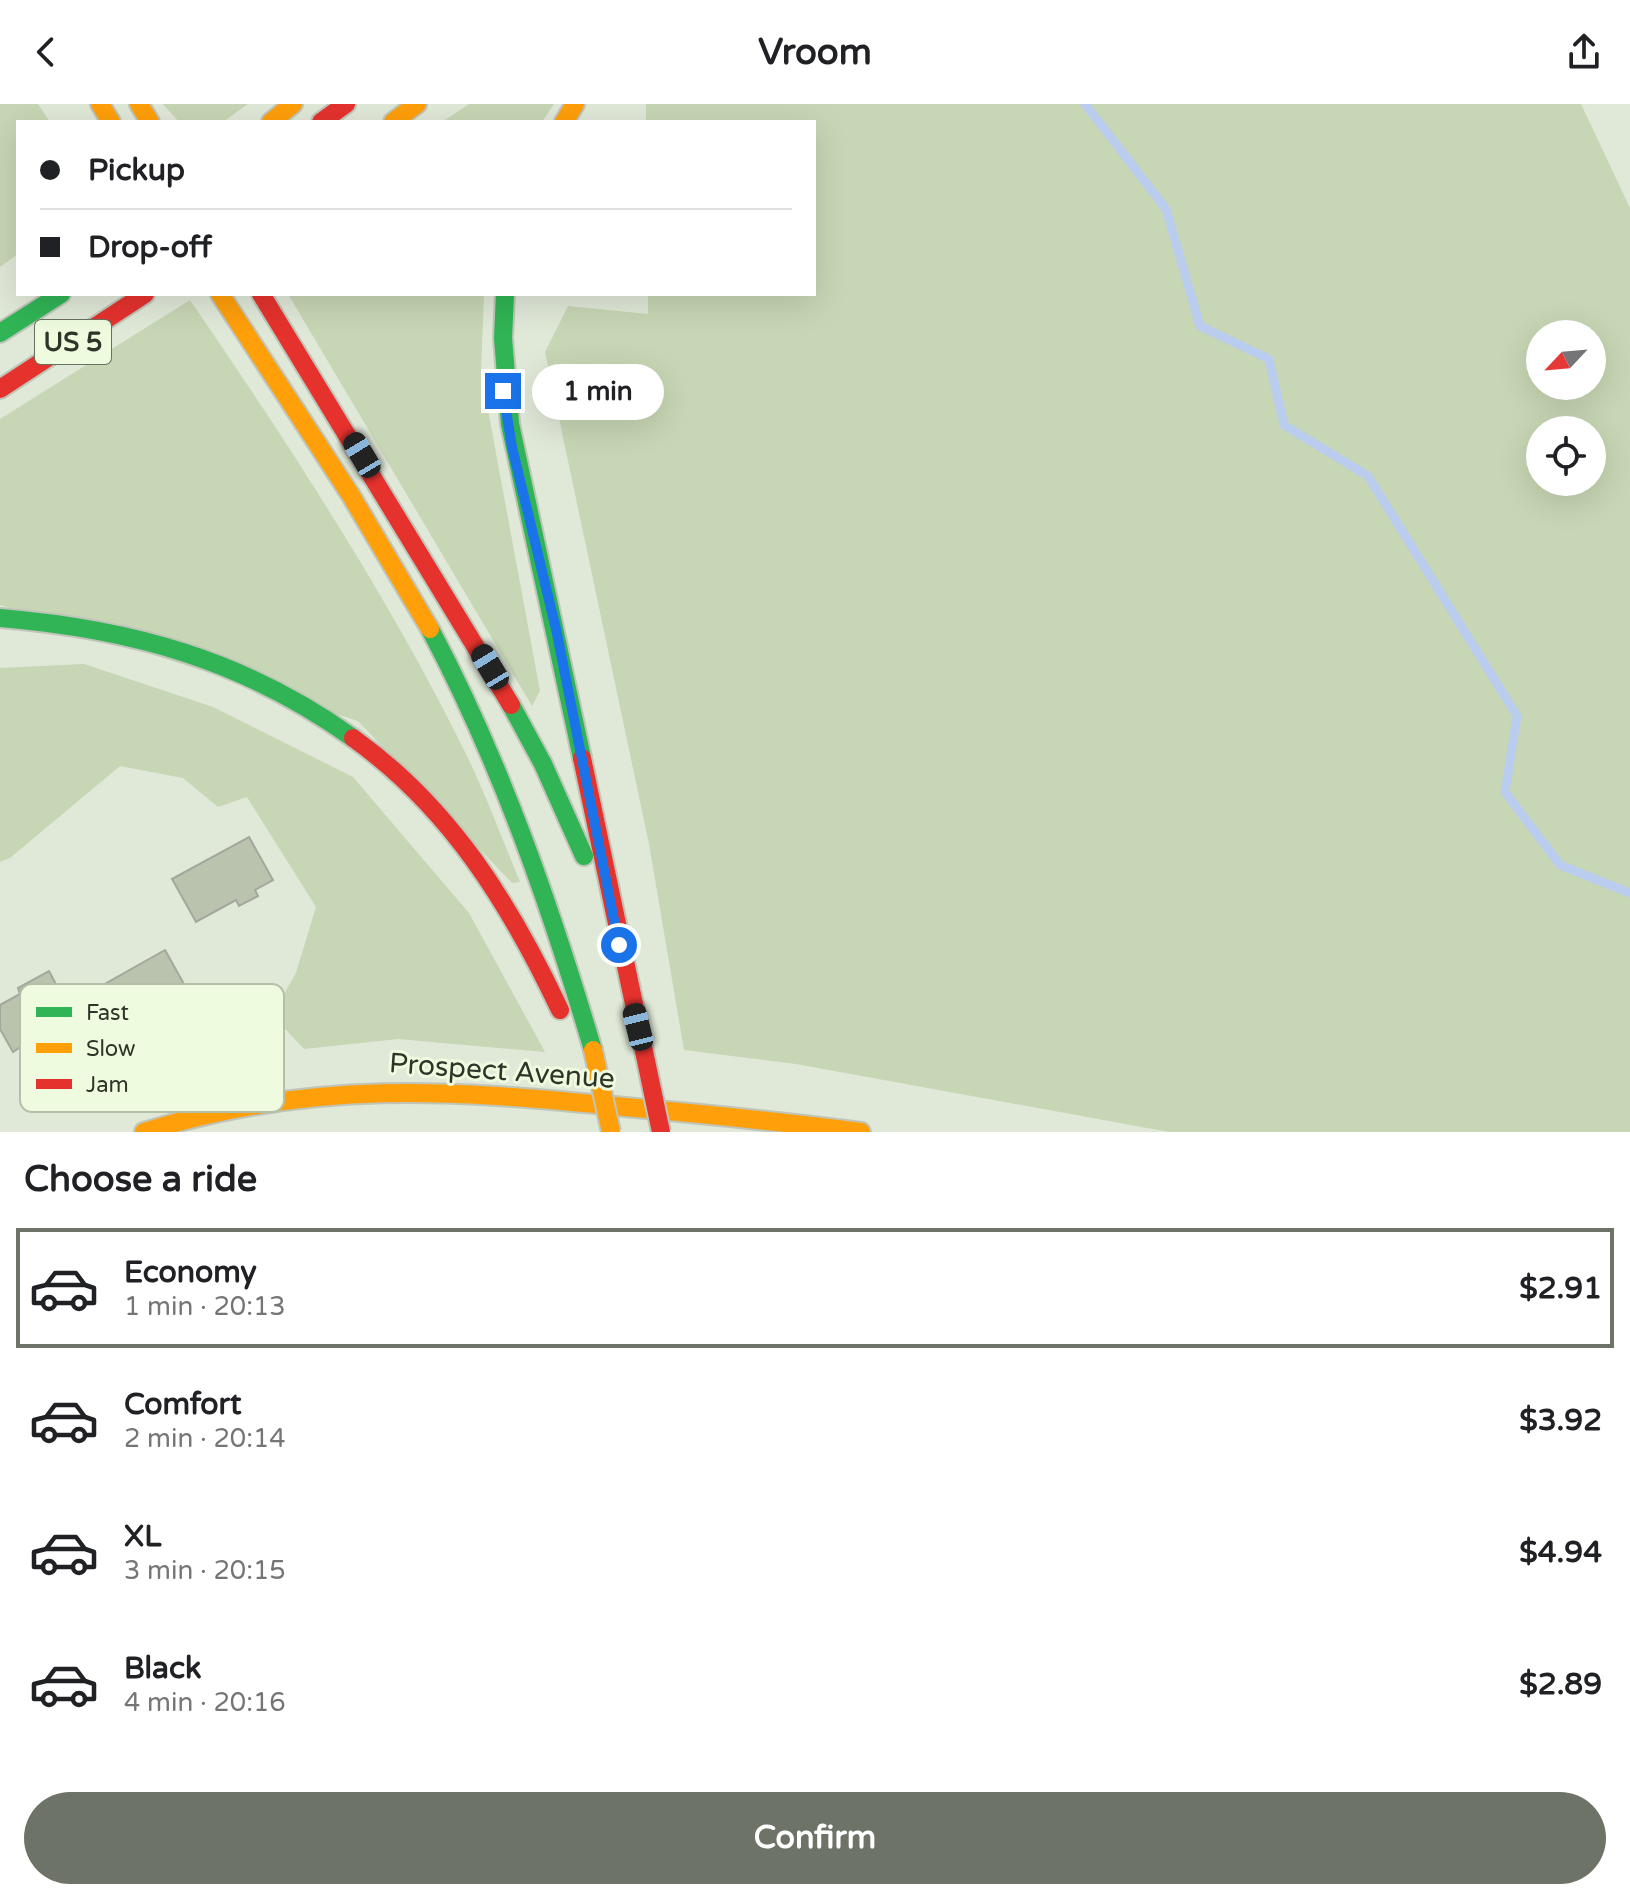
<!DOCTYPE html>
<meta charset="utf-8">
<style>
body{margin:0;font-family:"Varela Round",sans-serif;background:#f2f2f2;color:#202124;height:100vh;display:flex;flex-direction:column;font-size:30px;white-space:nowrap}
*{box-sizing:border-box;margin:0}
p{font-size:26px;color:#757577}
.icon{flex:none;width:44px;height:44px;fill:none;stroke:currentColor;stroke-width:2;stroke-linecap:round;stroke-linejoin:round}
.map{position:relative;height:1028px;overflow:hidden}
.panel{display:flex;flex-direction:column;background:#fff;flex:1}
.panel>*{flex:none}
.guide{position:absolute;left:16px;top:16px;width:800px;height:176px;border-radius:0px;box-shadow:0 8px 32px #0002;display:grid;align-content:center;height:176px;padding:0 24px;background:#fff}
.needle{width:52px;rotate:244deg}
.fabs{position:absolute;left:1526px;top:216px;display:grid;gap:16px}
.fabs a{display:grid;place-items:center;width:80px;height:80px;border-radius:50%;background:#fff;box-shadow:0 8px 32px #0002;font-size:40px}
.end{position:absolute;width:36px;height:36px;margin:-18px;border:10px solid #1a73e8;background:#fff;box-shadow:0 0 0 4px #fff}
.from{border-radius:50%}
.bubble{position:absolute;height:56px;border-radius:28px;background:#fff;box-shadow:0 8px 32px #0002;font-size:26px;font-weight:700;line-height:56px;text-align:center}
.car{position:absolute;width:24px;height:48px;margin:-24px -12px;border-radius:10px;box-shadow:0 0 6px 2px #0007;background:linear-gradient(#222 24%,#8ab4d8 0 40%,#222 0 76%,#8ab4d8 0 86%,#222 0)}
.guide b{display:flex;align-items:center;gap:28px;height:76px;font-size:30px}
.guide b+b{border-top:2px solid #e0e0e0}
.guide i{width:20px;height:20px;background:#202124}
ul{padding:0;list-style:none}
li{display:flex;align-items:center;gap:24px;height:120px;margin:0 16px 12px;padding:0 8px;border:4px solid transparent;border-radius:0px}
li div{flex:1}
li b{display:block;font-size:30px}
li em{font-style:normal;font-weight:700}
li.on{border-color:#6d7366}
li>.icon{width:72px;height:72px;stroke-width:1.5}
h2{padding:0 24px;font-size:36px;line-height:96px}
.button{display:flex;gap:16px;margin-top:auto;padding:16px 24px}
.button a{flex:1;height:92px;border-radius:48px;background:#6d7366;color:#fff;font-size:32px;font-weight:700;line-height:92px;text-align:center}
header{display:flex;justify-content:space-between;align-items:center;height:104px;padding:0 24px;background:#fff;font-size:36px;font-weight:700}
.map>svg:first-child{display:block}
.green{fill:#c7d6b4;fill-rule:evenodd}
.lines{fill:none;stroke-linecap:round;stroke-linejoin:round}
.stream{stroke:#bacdef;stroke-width:9}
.building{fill:#bac3ae;stroke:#a2a89c;stroke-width:2}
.fast-casing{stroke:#bfc5b8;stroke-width:22}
.slow-casing{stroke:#bfc5b8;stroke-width:22}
.jam-casing{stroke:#bfc5b8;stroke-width:22}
.fast{stroke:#30b455;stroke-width:18}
.slow{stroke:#ff9f0a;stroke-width:18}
.jam{stroke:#e5322d;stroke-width:18}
.slow-bridge-casing{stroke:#bfc5b8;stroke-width:22;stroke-linecap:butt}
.jam-bridge-casing{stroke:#bfc5b8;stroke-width:22;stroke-linecap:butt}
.slow-bridge{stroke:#ff9f0a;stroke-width:18}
.jam-bridge{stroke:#e5322d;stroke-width:18}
.route{stroke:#1a73e8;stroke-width:10}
.labels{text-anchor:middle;stroke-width:6;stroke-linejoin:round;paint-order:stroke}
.shield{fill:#eefbdf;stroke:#687060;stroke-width:2}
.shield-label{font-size:26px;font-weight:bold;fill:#2f3429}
.street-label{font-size:28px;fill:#2f3429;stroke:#eefbdf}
.key{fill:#eefbdf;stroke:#b5bfa8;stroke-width:2}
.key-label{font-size:22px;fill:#2f3429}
</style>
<header><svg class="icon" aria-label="back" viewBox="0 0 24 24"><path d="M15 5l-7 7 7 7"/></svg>Vroom<svg class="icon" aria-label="share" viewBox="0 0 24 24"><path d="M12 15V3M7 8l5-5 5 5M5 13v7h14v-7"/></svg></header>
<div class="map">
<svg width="1630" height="1028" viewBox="0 0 1630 1028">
<rect width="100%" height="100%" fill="#e0e8d8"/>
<!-- green -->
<path class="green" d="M 0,0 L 38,0 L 50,18 L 18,18 L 18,150 L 0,163 Z
M 163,0 L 248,0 L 223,18 L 179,18 Z
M 469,0 L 554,0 L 542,18 L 442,18 Z
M 646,0 L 1581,0 L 1630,104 L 1630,1028 L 1169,1028 L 796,960 L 684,946 L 649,740 L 545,248 L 568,202 L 648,210 L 648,190 L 814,190 L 814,18 L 646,18 ZM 1540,230 L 1592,230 L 1592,282 L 1540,282 ZM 1540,326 L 1592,326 L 1592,378 L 1540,378 Z
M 288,190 L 484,190 L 481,268 L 540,587 L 532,602 Z
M 190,196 C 291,344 389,493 468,654 C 487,694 503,737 520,778 L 512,779 L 358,617 L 0,501 L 0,315 Z
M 84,560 L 213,603 L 353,673 L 469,809 L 545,948 L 398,935 L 304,945 L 272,911 L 296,869 L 316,803 L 247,693 L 218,703 L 183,674 L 120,662 L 10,754 L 0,758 L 0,564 Z"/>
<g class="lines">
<!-- stream -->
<path class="stream" d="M 1085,0 L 1166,105 L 1200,222 L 1269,255 L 1284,321 L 1368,372 L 1517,612 L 1505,688 L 1560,761 L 1630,789"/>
</g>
<!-- building -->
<path class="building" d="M 249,733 L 273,776 L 255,786 L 258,792 L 239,802 L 236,796 L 196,818 L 172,775 Z
M 165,846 L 184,880 L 124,914 L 105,880 Z
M 49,867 L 71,909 L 13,948 L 0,925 L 0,901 L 20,890 L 18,884 Z"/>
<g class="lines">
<defs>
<path id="fast" d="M 505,190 L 503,234 L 510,320 L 582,654
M 0,229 L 61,190
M 0,514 C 132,525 244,556 353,634
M 430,525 C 501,659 550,801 593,946
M 511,601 L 543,660 L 584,752"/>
<path id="slow" d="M 100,0 L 111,18
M 139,0 L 150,18
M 271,18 L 293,0
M 393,18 L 417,0
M 564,18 L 575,0
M 220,190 L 350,390 L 430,525
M 144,1028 C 313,975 452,986 625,1003 C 704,1010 783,1018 861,1028"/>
<path id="jam" d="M 321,18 L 346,0
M 261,190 L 511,601
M 0,285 L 145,190
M 353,634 C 450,703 510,800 560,906
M 582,654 L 645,952"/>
</defs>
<!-- fast casing -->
<use href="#fast" class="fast-casing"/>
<!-- slow casing -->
<use href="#slow" class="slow-casing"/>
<!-- jam casing -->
<use href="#jam" class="jam-casing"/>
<!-- fast -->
<use href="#fast" class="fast"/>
<!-- slow -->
<use href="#slow" class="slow"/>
<!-- jam -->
<use href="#jam" class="jam"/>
<defs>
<path id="slow-bridge" d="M 593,946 L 611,1028"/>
<path id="jam-bridge" d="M 645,952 L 661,1028"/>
</defs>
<!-- slow-bridge casing -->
<use href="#slow-bridge" class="slow-bridge-casing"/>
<!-- jam-bridge casing -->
<use href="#jam-bridge" class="jam-bridge-casing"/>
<!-- slow-bridge -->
<use href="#slow-bridge" class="slow-bridge"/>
<!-- jam-bridge -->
<use href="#jam-bridge" class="jam-bridge"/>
</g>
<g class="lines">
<!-- route -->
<path class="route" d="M 503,287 L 512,343 L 556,525 L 619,841"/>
</g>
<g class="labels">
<!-- shield labels -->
<rect class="shield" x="35" y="216" width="76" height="44" rx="6"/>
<g class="shield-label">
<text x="73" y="247">US 5</text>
</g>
<!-- street labels -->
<g class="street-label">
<text transform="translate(502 966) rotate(4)" y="10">Prospect Avenue</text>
</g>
</g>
<!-- legend -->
<rect x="20" y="880" width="264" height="128" rx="12" class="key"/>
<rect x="36" y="903" width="36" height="10" fill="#30b455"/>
<rect x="36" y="939" width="36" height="10" fill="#ff9f0a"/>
<rect x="36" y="975" width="36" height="10" fill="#e5322d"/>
<g class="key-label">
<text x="86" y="916">Fast</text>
<text x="86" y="952">Slow</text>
<text x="86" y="988">Jam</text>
</g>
</svg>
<div class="fabs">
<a><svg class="needle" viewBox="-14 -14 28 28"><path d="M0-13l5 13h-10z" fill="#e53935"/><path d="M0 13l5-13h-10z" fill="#757577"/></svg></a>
<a><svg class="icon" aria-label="locate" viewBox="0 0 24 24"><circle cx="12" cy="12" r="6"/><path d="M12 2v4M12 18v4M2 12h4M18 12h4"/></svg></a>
</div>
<i class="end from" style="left:619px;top:841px"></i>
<i class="end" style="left:503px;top:287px"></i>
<div class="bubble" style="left:532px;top:260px;width:132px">1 min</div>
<i class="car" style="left:362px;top:351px;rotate:329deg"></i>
<i class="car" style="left:490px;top:563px;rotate:329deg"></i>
<i class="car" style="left:638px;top:923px;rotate:346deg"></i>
<div class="guide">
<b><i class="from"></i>Pickup</b>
<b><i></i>Drop-off</b>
</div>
</div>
<section class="panel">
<h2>Choose a ride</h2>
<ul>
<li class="on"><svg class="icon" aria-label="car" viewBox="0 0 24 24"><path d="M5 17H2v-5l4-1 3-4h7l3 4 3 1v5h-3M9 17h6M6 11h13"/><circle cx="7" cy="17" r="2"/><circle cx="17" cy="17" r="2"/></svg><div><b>Economy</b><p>1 min · 20:13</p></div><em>$2.91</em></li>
<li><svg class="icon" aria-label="car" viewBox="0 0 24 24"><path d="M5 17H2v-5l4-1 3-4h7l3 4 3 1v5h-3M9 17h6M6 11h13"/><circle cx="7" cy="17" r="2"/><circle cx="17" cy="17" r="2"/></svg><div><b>Comfort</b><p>2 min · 20:14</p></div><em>$3.92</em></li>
<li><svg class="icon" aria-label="car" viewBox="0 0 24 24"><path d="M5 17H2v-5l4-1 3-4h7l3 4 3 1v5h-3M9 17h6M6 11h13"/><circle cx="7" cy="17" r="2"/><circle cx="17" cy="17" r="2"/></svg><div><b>XL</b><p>3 min · 20:15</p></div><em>$4.94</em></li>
<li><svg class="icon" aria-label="car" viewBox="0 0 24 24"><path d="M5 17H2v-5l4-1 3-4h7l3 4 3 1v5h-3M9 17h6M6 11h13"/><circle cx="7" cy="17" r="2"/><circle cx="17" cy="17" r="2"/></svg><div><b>Black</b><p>4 min · 20:16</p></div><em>$2.89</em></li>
</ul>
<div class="button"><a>Confirm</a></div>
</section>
